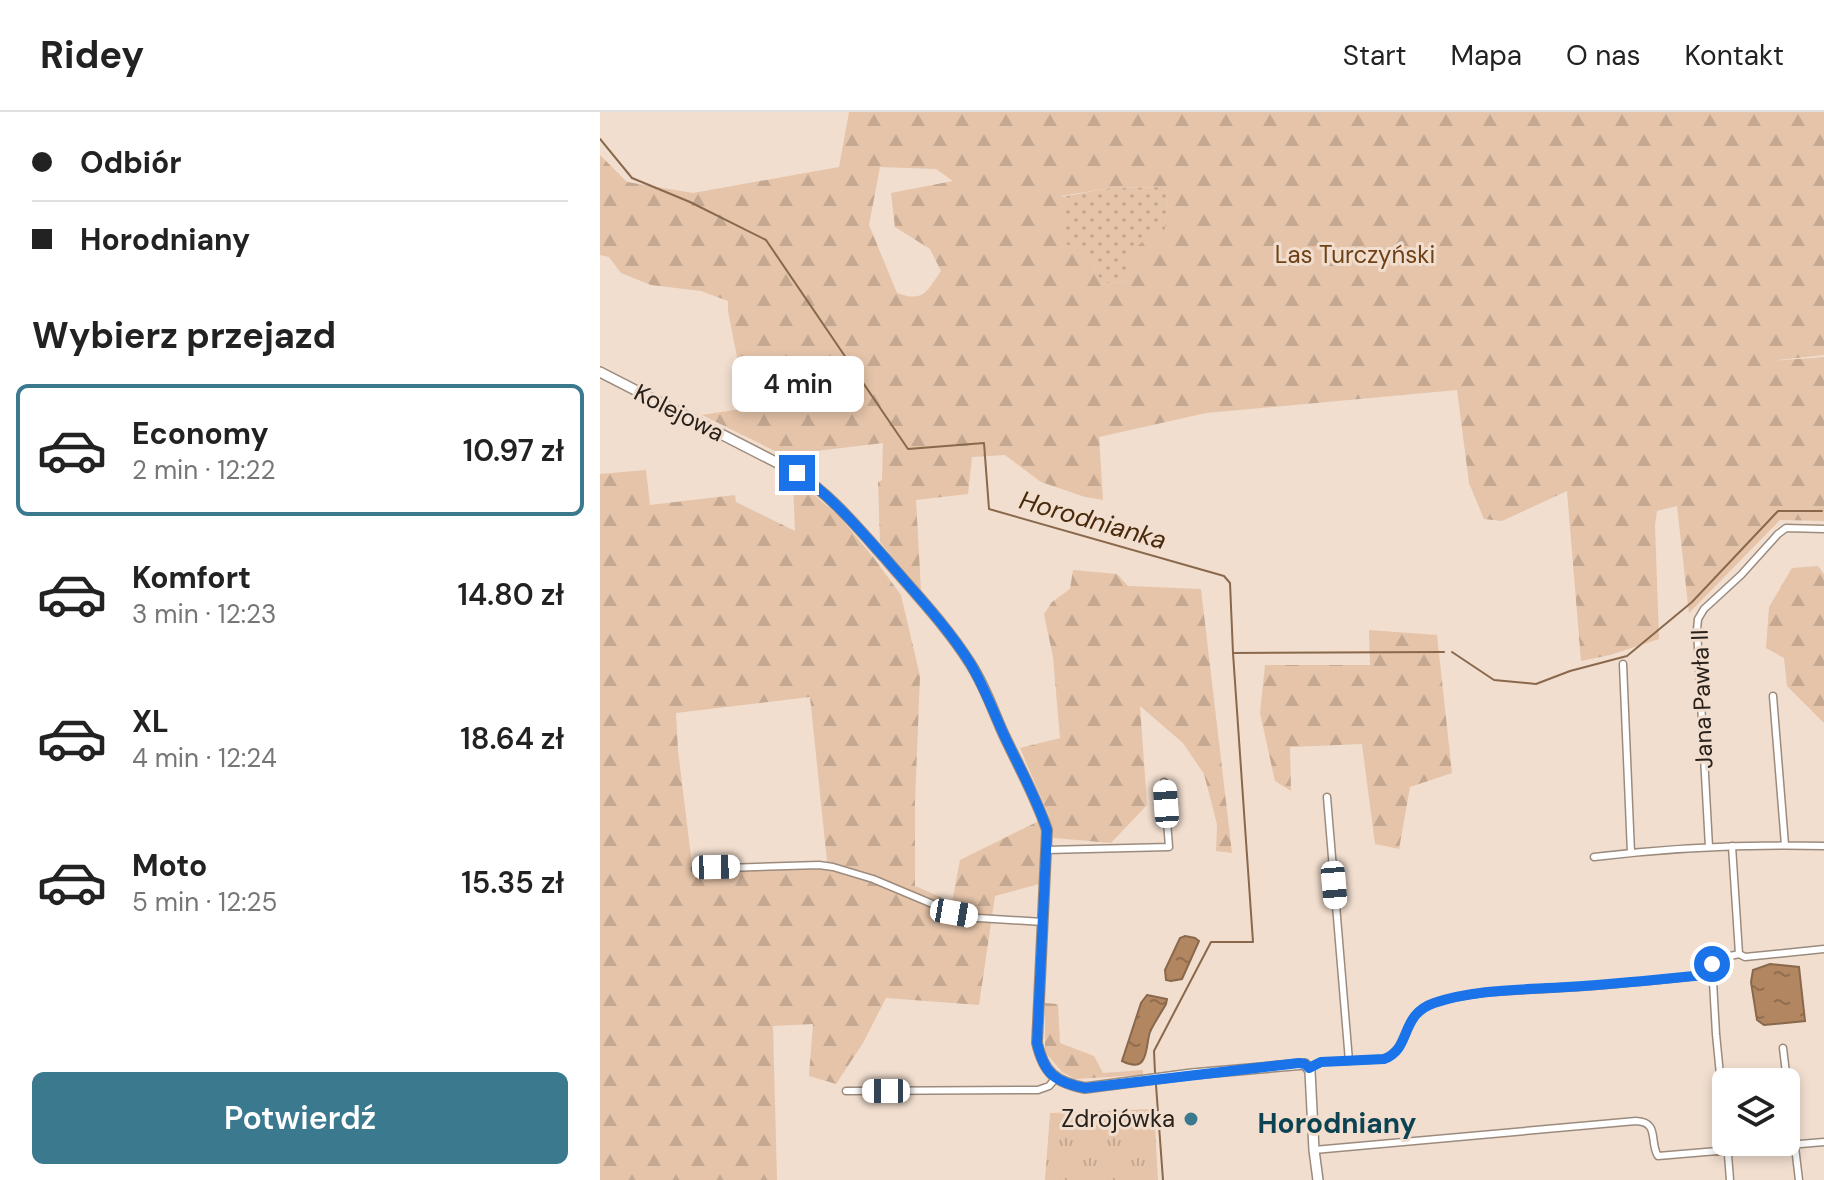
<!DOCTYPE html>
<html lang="pl">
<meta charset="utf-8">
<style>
body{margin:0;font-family:"DM Sans",sans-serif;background:#f6f6f6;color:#222;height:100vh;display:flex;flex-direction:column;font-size:30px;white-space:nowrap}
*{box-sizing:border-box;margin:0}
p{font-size:26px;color:#767676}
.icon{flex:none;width:44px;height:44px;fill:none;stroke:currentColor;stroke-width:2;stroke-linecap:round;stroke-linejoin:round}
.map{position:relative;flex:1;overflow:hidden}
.drawer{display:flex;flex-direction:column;background:#fff;width:600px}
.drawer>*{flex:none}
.guide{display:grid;align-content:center;height:176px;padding:0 32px;background:#fff}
.tools{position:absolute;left:1112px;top:956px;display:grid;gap:16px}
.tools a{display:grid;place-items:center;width:88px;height:88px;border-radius:12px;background:#fff;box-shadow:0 4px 12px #0003;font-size:40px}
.end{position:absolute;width:36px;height:36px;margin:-18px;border:10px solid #1a73e8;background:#fff;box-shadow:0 0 0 4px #fff}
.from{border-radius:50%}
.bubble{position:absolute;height:56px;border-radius:12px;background:#fff;box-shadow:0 4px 12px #0003;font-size:26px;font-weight:600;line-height:56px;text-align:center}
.car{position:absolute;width:24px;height:48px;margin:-24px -12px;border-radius:10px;box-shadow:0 0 6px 2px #0007;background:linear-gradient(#fff 24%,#345 0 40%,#fff 0 76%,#345 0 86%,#fff 0)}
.guide b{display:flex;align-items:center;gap:28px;height:76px;font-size:30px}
.guide b+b{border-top:2px solid #e0e0e0}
.guide i{width:20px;height:20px;background:#222}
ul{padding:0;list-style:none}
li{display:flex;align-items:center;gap:24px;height:132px;margin:0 16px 12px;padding:0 16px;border:4px solid transparent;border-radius:12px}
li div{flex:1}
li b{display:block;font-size:30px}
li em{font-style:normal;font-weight:600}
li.current{border-color:#3b7a8e}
li>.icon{width:72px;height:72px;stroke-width:1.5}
h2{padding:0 32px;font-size:36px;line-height:96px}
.primary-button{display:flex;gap:16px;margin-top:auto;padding:16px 32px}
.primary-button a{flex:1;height:92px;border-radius:12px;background:#3b7a8e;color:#fff;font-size:32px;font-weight:600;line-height:92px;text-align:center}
header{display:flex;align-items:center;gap:48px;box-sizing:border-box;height:112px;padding:0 40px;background:#fff;border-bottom:2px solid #e0e0e0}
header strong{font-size:38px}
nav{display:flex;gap:44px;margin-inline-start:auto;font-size:28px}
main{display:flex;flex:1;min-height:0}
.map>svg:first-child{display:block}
.grass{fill:url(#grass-dots)}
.forest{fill:url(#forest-firs);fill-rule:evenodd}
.park{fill:url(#park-tufts)}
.water{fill:url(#water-ripples);stroke:#89684c;stroke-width:2}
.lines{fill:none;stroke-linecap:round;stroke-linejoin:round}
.stream{stroke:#89684c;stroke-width:2}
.street-casing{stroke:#9c8b7d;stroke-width:9}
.secondary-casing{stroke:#9c8b7d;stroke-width:12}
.street{stroke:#fff;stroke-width:6}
.secondary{stroke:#fff;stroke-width:9}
.route{stroke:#1a73e8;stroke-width:10}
.poi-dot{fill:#3b7a8e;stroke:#f1decf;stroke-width:3}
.labels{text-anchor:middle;stroke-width:6;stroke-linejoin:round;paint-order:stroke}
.park-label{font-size:24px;fill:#6e4117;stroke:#f1decf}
.street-label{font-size:24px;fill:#28211b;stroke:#f1decf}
.poi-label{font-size:24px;fill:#28211b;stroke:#f1decf;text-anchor:end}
.water-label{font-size:26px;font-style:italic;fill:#48290c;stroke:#f1decf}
.quarter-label{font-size:28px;font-weight:bold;fill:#0c4352;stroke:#f1decf}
</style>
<header>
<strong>Ridey</strong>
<nav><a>Start</a><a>Mapa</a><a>O nas</a><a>Kontakt</a></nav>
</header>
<main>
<section class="drawer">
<div class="guide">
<b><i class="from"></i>Odbiór</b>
<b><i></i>Horodniany</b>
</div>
<h2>Wybierz przejazd</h2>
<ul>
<li class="current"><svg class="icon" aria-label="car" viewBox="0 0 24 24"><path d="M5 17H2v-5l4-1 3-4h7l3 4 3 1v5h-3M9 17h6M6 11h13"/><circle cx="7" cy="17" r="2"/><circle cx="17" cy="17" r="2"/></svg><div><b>Economy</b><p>2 min · 12:22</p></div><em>10.97 zł</em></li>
<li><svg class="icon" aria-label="car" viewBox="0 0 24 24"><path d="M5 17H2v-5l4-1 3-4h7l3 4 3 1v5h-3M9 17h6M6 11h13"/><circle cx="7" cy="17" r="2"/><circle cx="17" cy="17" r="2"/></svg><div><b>Komfort</b><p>3 min · 12:23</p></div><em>14.80 zł</em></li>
<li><svg class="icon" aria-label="car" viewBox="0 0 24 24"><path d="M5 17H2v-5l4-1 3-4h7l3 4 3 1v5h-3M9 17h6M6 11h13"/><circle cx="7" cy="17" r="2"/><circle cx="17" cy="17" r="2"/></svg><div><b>XL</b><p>4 min · 12:24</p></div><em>18.64 zł</em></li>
<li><svg class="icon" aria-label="car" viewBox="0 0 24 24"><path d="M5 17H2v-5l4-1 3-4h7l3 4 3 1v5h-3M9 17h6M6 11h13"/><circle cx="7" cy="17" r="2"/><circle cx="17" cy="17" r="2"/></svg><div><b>Moto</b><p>5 min · 12:25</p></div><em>15.35 zł</em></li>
</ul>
<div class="primary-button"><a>Potwierdź</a></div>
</section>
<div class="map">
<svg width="1224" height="1068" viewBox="0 0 1224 1068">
<defs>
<pattern id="grass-dots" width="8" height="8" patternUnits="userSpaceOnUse" patternTransform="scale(2)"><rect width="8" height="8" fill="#e5c4a9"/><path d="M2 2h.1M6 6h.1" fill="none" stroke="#c4a891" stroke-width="1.8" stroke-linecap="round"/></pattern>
<pattern id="forest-firs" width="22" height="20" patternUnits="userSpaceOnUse" patternTransform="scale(2)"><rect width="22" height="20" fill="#e5c4a9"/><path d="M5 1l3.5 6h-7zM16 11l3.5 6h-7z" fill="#c4a891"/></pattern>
<pattern id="park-tufts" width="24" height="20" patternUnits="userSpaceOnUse" patternTransform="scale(2)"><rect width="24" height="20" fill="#e5c4a9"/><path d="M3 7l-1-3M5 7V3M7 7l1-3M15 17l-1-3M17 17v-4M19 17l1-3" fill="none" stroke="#c4a891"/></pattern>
<pattern id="water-ripples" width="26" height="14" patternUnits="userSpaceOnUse" patternTransform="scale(2)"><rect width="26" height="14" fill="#b28661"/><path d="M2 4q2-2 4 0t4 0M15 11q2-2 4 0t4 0" fill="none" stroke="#916d4f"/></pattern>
</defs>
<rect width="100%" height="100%" fill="#f1decf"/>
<!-- grass -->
<path class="grass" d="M 564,75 L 567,85 L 565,121 L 528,169 L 502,172 L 491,148 L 462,130 L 462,85 L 510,76 Z"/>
<!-- forest -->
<path class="forest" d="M 249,0 L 1224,0 L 1224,243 L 1170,249 L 1224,245 L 1224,409 L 1180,408 L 1089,501 L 1077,394 L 1057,399 L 1055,413 L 1059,527 L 1010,543 L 981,549 L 967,379 L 902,409 L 884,407 L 869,371 L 857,278 L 606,301 L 499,325 L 503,388 L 485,385 L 441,370 L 405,343 L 372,345 L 368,382 L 316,388 L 321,478 L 280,430 L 278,370 L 282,368 L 283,331 L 183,343 L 102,303 L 147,296 L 128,199 L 128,189 L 101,179 L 51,173 L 21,161 L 9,145 L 0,143 L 0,43 L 27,70 L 93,81 L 239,55 ZM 280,55 L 336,57 L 353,69 L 291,81 L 295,115 L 330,137 L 341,159 C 327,179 324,191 297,181 L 269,113 ZM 564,75 L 567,85 L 565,121 L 551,122 L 531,140 L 528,169 L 502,172 L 491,148 L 463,130 L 462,84 L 510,76 Z
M 46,358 L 50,393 L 135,383 L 136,390 L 195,419 L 193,371 L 213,382 L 239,404 L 273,445 L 301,483 L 320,564 L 315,690 L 315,774 L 352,790 L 360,748 L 449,704 L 420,636 L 460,626 L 453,545 L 444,502 L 452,490 L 470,477 L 473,458 L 517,462 L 528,474 L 601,477 L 632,741 L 616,739 L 617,712 L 604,662 L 583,631 L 540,594 L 547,693 L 511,731 L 443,725 L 439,772 L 395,784 L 379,893 L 286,886 L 263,931 L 236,972 L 209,964 L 213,912 L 173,914 L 177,1068 L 0,1068 L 0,362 ZM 210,585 L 227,749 L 224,755 L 93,761 L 78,639 L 76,601 Z
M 1218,454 L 1224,462 L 1224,611 L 1187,574 L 1184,546 L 1166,536 L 1169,495 L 1192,456 Z
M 769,518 L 837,523 L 852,661 L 810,675 L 799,737 L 775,732 L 762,632 L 690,635 L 691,679 L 675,669 L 660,601 L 665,553 L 770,553 Z
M 445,891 L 458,892 L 460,931 L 494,944 L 503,961 L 543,958 L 543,963 L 475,967 L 462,960 L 445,940 Z"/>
<!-- park -->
<path class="park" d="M 554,997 L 558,1068 L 445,1068 L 450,1001 Z"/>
<!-- water -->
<path class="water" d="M 585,824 L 595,826 L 599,829 L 582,867 L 571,869 L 566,868 L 565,858 L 580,826 Z
M 1170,852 L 1199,855 L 1205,909 L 1164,913 L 1157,908 L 1151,870 L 1153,858 Z
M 547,883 L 567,887 L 566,892 C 561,901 554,911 550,920 C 545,934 550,963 522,949 L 541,891 Z"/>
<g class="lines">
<!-- stream -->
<path class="stream" d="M 0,27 L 32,66 L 90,90 L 166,128 L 308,337 L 384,331 L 389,397 L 624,464 L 630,471 L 633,541 L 653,830 L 611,830 L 554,939 L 555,961
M 852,540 L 894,568 L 936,572 L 970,559 L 1027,544 L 1092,490 L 1178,399 L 1222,399
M 633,541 L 844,540
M 556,973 L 563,1068"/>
<defs>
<path id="street" d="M 1023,552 L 1031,741
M 1173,584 L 1185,733
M 727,685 L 749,949
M 1132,734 L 1139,842
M 1109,735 L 1097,518 L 1098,507 L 1104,497 L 1141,463 L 1178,422 L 1186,416 L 1224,417
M 446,738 L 569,735 L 564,670
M 994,745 C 1070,736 1147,732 1224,734
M 95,757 L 219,753 L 233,755 L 273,767 L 354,801 L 378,806 L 443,810
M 1183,936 L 1199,1068
M 709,956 L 721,950 L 784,947 C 812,937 799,903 834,891 C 874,878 919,879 961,876 C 1012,873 1062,868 1113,862
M 246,979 L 438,978 L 449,974 L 456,966
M 1126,1024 L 1116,922 L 1112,852 L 1113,848 L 1139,842 L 1145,845 L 1224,837
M 1127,1030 L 1130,1068
M 714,1038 L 1036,1009 C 1060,1010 1049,1030 1058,1044 L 1224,1030"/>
<path id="secondary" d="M 0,260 L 197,361 C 232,384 257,415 285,446 C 314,480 346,513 370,551 C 385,574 393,599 404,623 C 419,655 436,685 447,718 L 437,931 C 444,961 455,970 485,976 L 592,962 L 705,952 L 710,959 L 714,1038 L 718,1068"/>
</defs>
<!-- street casing -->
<use href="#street" class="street-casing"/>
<!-- secondary casing -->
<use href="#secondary" class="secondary-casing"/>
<!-- street -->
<use href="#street" class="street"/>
<!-- secondary -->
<use href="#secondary" class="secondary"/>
</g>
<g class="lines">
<!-- route -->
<path class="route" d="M 197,361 C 232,384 257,415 285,446 C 314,480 346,513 370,551 C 384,574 393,599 404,623 C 419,655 436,685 447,718 L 437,931 C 444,961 454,970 485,976 L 699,951 L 705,952 L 709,956 L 721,950 L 784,947 C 812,937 799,903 834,891 C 876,877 923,878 967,875 C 1016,872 1064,867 1113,862 L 1112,852"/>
</g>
<!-- markers -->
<circle class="poi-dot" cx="591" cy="1007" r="8"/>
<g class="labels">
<!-- park labels -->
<g class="park-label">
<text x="755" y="151">Las Turczyński</text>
</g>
<!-- street labels -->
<g class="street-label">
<text transform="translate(79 301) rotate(27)" y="8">Kolejowa</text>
<text transform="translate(1102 587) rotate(-92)" y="8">Jana Pawła II</text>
</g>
<!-- poi labels -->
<g class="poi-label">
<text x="575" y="1015">Zdrojówka</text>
</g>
<!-- water labels -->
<g class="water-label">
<text transform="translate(493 408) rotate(16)" y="9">Horodnianka</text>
</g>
<!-- quarter labels -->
<g class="quarter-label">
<text x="737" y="1021">Horodniany</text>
</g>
</g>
</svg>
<div class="tools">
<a><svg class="icon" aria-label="layers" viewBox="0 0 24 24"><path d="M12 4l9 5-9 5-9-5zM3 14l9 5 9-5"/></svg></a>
</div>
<i class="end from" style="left:1112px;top:852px"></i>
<i class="end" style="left:197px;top:361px"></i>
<div class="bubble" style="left:132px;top:244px;width:132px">4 min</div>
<i class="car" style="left:566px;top:692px;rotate:356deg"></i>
<i class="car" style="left:116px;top:755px;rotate:89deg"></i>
<i class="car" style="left:734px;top:773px;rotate:175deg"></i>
<i class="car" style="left:354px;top:801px;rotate:100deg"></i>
<i class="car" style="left:286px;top:979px;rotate:270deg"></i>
</div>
</main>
